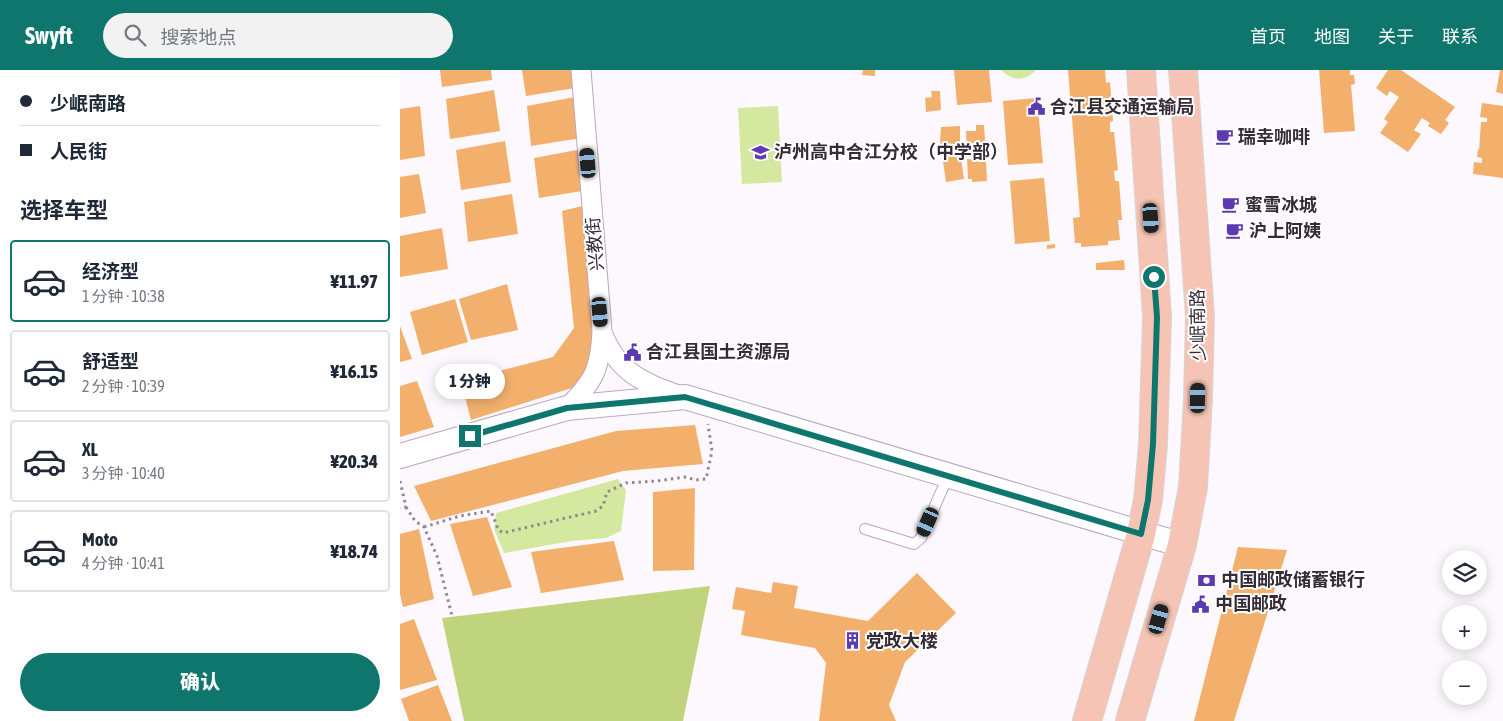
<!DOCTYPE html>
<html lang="zh">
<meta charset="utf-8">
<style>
body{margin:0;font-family:"Asap Condensed","Noto Sans SC",sans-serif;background:#f2f2f3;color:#1f2937;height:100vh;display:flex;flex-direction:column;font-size:19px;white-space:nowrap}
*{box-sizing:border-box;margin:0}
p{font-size:16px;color:#747a83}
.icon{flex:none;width:28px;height:28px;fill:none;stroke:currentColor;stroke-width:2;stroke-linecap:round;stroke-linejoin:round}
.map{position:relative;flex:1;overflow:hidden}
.side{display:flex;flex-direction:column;background:#fff;width:400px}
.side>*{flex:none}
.banner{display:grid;align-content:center;height:110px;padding:0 20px;background:#fff}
.controls{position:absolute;left:1042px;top:480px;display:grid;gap:10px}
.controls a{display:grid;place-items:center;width:45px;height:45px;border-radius:50%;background:#fff;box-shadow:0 2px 12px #0003;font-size:25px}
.end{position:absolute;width:22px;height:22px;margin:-11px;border:6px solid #0f766e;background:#fff;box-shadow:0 0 0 2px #fff}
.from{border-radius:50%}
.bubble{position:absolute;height:35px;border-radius:18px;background:#fff;box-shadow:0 2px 12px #0003;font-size:16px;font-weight:800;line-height:35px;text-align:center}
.car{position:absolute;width:15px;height:30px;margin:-15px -8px;border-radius:6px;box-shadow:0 0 4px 1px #0007;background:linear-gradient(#222 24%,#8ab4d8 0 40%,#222 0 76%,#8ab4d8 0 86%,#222 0)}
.banner b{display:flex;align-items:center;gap:18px;height:48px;font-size:19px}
.banner b+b{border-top:1px solid #e0e1e3}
.banner i{width:12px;height:12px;background:#1f2937}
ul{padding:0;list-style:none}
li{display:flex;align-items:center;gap:15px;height:82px;margin:0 10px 8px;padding:0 10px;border:2px solid #e0e1e3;border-radius:5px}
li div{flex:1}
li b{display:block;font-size:19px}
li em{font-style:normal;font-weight:800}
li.on{border-color:#0f766e}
li>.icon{width:45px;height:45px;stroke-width:1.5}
h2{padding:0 20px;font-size:22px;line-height:60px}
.cta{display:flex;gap:10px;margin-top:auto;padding:10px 20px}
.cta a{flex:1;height:58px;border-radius:30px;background:#0f766e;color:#fff;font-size:20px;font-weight:800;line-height:58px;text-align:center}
header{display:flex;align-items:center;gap:30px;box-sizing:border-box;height:70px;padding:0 25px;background:#0f766e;color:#fff}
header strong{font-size:24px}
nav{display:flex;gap:28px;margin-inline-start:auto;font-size:18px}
.search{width:350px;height:45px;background:#f2f2f3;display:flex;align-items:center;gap:12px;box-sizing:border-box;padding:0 18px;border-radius:28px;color:#747a83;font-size:19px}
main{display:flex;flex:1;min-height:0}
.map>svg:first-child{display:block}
.green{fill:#d5e89f}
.forest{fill:#bfd47d}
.building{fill:#f2b06c}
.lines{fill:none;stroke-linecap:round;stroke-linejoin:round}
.service-casing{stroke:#bea5c0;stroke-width:12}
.minor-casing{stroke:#bea5c0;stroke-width:21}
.tertiary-casing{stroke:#bea5c0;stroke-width:26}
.primary-casing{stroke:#d7d5d7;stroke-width:30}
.path{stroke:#918992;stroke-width:3;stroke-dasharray:2.5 4;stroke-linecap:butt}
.service{stroke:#fff;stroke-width:10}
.minor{stroke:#fff;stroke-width:19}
.tertiary{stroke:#fff;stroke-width:24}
.primary{stroke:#f5c4b4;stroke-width:28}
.route{stroke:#0f766e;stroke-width:6}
.labels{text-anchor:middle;stroke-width:4;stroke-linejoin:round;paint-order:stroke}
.poi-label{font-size:18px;font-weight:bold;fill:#362c37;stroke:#fff;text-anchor:start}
.street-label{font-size:18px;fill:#362c37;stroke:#fff}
</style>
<header>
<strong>Swyft</strong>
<div class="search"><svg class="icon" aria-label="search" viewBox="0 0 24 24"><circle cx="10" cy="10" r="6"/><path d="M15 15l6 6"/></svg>搜索地点</div>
<nav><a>首页</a><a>地图</a><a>关于</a><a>联系</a></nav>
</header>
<main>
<section class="side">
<div class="banner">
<b><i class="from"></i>少岷南路</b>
<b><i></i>人民街</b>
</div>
<h2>选择车型</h2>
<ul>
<li class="on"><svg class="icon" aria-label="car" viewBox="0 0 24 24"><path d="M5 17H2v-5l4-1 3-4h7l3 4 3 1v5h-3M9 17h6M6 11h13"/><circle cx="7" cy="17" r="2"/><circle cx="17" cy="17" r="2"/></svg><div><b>经济型</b><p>1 分钟 · 10:38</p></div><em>¥11.97</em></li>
<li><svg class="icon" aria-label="car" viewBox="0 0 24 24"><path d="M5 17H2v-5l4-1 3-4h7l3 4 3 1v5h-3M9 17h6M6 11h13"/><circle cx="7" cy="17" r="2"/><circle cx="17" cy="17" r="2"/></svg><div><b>舒适型</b><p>2 分钟 · 10:39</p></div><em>¥16.15</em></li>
<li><svg class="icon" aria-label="car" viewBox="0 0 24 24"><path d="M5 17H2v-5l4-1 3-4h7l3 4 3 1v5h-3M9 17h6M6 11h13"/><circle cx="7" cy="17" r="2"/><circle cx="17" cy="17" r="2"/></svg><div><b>XL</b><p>3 分钟 · 10:40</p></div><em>¥20.34</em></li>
<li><svg class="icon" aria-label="car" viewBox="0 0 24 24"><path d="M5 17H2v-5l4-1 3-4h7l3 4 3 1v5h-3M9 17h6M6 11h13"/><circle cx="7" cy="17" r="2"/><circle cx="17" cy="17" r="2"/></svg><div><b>Moto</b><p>4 分钟 · 10:41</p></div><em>¥18.74</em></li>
</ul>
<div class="cta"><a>确认</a></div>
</section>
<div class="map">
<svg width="1103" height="651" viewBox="0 0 1103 651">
<rect width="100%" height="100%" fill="#fdf8fd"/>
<!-- green -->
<path class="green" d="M 601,0 L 636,0 C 625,12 612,11 601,0 Z
M 378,36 L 382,112 L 342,114 L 338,38 Z
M 218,409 L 226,420 L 221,461 L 206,468 L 172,471 L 104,483 L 94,459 L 96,443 Z"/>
<!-- forest -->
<path class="forest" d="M 310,516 L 283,651 L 64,651 L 42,548 Z"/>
<!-- building -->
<path class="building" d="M 40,0 L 91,0 L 92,10 L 42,17 Z
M 122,0 L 172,0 L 175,18 L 126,26 Z
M 463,0 L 475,0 L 475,6 L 462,5 Z
M 554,0 L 589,0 L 592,32 L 557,35 Z
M 668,0 L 705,0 L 706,13 L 710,12 L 713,51 L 710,52 L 710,62 L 714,62 L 718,100 L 714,101 L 715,111 L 719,111 L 722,150 L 718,150 L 720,170 L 708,171 L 708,175 L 681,177 L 681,173 L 675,173 L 673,148 L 680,147 Z
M 919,0 L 950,0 L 950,5 L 954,5 L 955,14 L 951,15 L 955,61 L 924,63 Z
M 988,0 L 1001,0 L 1055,37 L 1045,50 L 1049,53 L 1041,64 L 1028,56 L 1030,53 L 1022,48 L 1014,60 L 1021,64 L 1008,82 L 980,63 L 988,52 L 984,49 L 999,27 L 990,21 L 987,26 L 976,18 Z
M 1100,0 L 1103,0 L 1103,24 L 1096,22 Z
M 94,20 L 100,61 L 50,69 L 46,29 Z
M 531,21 L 540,21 L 541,40 L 526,42 L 525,28 L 532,27 Z
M 175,27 L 181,68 L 131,76 L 127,36 Z
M 637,28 L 643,93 L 608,95 L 603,31 Z
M 1082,33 L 1103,36 L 1103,108 L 1073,104 L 1074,92 L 1082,93 L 1082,88 L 1077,87 L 1078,79 L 1079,80 L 1081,52 L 1087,52 L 1087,48 L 1080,47 Z
M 20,36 L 25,86 L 0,90 L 0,39 Z
M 576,55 L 584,55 L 585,72 L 578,72 L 579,81 L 567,82 L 566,61 L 576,61 Z
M 560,56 L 560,78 L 557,79 L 559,88 L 561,88 L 564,109 L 546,112 L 540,70 L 541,57 Z
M 105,71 L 111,112 L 61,120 L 56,80 Z
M 182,79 L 188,120 L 139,128 L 134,88 Z
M 567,89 L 586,90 L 587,111 L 572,112 L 572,109 L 568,109 Z
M 19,104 L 26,143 L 0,148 L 0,107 Z
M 644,108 L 650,171 L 615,174 L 610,111 Z
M 112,124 L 118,164 L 68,172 L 64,132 Z
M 186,135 L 201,271 L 178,316 L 71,350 L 61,311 L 153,287 L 174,258 L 162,141 Z
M 42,158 L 48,199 L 0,207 L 0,166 Z
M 655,174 L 655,178 L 647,179 L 647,175 Z
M 724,190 L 725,200 L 696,200 L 696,193 Z
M 107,214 L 118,260 L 71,270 L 59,229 Z
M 55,229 L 68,272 L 22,285 L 10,242 Z
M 0,256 L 12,289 L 0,292 Z
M 17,311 L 34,357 L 0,367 L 0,316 Z
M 295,355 L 303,394 L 223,401 L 31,451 L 14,416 L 216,361 Z
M 295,418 L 294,500 L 253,501 L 253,422 Z
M 87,447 L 112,517 L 73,526 L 50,454 Z
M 19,459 L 34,529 L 3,537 L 0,524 L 0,464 Z
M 214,471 L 224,510 L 141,523 L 131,482 Z
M 838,477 L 887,480 L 834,651 L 794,651 Z
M 517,503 L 556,543 L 505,592 L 489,635 L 496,651 L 419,651 L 426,593 L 415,578 L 341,565 L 345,541 L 332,539 L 336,517 L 371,523 L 373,512 L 398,516 L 394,538 L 468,551 Z
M 14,549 L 37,610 L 0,620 L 0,554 Z
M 38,615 L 52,651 L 9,651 L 1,629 Z"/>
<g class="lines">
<defs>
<path id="service" d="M 465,459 L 514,474 L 521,468 L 548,406"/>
<path id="minor" d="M 202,262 C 218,303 242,312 281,326
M 167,338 C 194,311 200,300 202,261 L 181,0"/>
<path id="tertiary" d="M 0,386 L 167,338 L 285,327 L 782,475"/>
<path id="primary" d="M 687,651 L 741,464 L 748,430 L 753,374 L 757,247 L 741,0
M 730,651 L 782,475 L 793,417 L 798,328 L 800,247 L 783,0"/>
</defs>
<!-- service casing -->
<use href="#service" class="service-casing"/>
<!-- minor casing -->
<use href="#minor" class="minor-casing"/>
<!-- tertiary casing -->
<use href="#tertiary" class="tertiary-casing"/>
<!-- primary casing -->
<use href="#primary" class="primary-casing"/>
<!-- path -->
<path class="path" d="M 0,411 L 6,437 L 0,438
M 6,437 L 15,451 L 24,457 L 37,486 L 52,546
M 24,457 L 60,446 L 91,441 L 98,459 L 103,463 L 196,441 L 203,436 L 207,422 L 226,413 L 257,411 L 285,407 L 296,410 L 306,409 L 312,381 L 308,354"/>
<!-- service -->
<use href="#service" class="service"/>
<!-- minor -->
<use href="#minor" class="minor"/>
<!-- tertiary -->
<use href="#tertiary" class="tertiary"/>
<!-- primary -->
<use href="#primary" class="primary"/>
</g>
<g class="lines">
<!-- route -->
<path class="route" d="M 70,366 L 167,338 L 285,327 L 741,464 L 748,430 L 753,374 L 757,247 L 754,207"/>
</g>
<!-- icons -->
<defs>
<symbol id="civic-bare" viewBox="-9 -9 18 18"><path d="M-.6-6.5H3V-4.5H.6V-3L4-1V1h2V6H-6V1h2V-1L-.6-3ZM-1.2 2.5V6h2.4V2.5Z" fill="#5d3ab2" stroke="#fff" stroke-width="2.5" paint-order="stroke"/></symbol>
<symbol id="cafe-bare" viewBox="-9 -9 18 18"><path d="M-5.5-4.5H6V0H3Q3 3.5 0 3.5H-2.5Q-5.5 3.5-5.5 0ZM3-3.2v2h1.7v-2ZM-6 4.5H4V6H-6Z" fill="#5d3ab2" stroke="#fff" stroke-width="2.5" paint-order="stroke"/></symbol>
<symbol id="school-bare" viewBox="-9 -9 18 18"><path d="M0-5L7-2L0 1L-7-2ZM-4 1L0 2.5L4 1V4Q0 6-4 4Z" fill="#5d3ab2" stroke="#fff" stroke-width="2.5" paint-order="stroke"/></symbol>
<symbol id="bank-bare" viewBox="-9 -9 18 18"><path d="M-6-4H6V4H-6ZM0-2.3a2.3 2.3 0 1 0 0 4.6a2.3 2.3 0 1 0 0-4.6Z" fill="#5d3ab2" stroke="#fff" stroke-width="2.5" paint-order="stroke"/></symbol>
<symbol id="building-bare" viewBox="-9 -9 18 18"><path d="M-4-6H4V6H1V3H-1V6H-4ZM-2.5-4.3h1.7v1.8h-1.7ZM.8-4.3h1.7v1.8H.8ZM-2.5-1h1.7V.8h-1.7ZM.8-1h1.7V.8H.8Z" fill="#5d3ab2" stroke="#fff" stroke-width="2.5" paint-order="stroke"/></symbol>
</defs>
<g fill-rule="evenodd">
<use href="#civic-bare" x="624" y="24" width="25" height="25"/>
<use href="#cafe-bare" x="812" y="54" width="25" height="25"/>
<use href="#school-bare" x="348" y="70" width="25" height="25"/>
<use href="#cafe-bare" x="818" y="122" width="25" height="25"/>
<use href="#cafe-bare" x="822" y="148" width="25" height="25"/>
<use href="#civic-bare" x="220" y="270" width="25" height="25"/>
<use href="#bank-bare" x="794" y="498" width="25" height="25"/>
<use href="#civic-bare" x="788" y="522" width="25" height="25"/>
<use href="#building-bare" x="440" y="558" width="25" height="25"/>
</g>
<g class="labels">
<!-- poi labels -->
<g class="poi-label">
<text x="650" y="43">合江县交通运输局</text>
<text x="838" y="73">瑞幸咖啡</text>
<text x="374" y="88">泸州高中合江分校（中学部）</text>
<text x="845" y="141">蜜雪冰城</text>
<text x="849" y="167">沪上阿姨</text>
<text x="246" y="288">合江县国土资源局</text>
<text x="821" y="516">中国邮政储蓄银行</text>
<text x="815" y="540">中国邮政</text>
<text x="466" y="577">党政大楼</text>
</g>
<!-- street labels -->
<g class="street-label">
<text transform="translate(195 174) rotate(-95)" y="6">兴教街</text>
<text transform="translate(798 255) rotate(-91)" y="6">少岷南路</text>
</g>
</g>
</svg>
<div class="controls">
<a><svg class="icon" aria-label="layers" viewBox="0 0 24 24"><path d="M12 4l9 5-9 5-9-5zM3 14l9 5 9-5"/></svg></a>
<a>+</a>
<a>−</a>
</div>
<i class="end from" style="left:754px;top:207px"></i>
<i class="end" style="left:70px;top:366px"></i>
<div class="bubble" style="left:35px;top:294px;width:70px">1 分钟</div>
<i class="car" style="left:188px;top:93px;rotate:355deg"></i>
<i class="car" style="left:751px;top:148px;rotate:176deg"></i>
<i class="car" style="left:200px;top:242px;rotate:175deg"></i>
<i class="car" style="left:798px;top:328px;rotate:1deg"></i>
<i class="car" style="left:528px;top:452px;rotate:204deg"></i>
<i class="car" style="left:759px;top:549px;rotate:16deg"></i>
</div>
</main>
